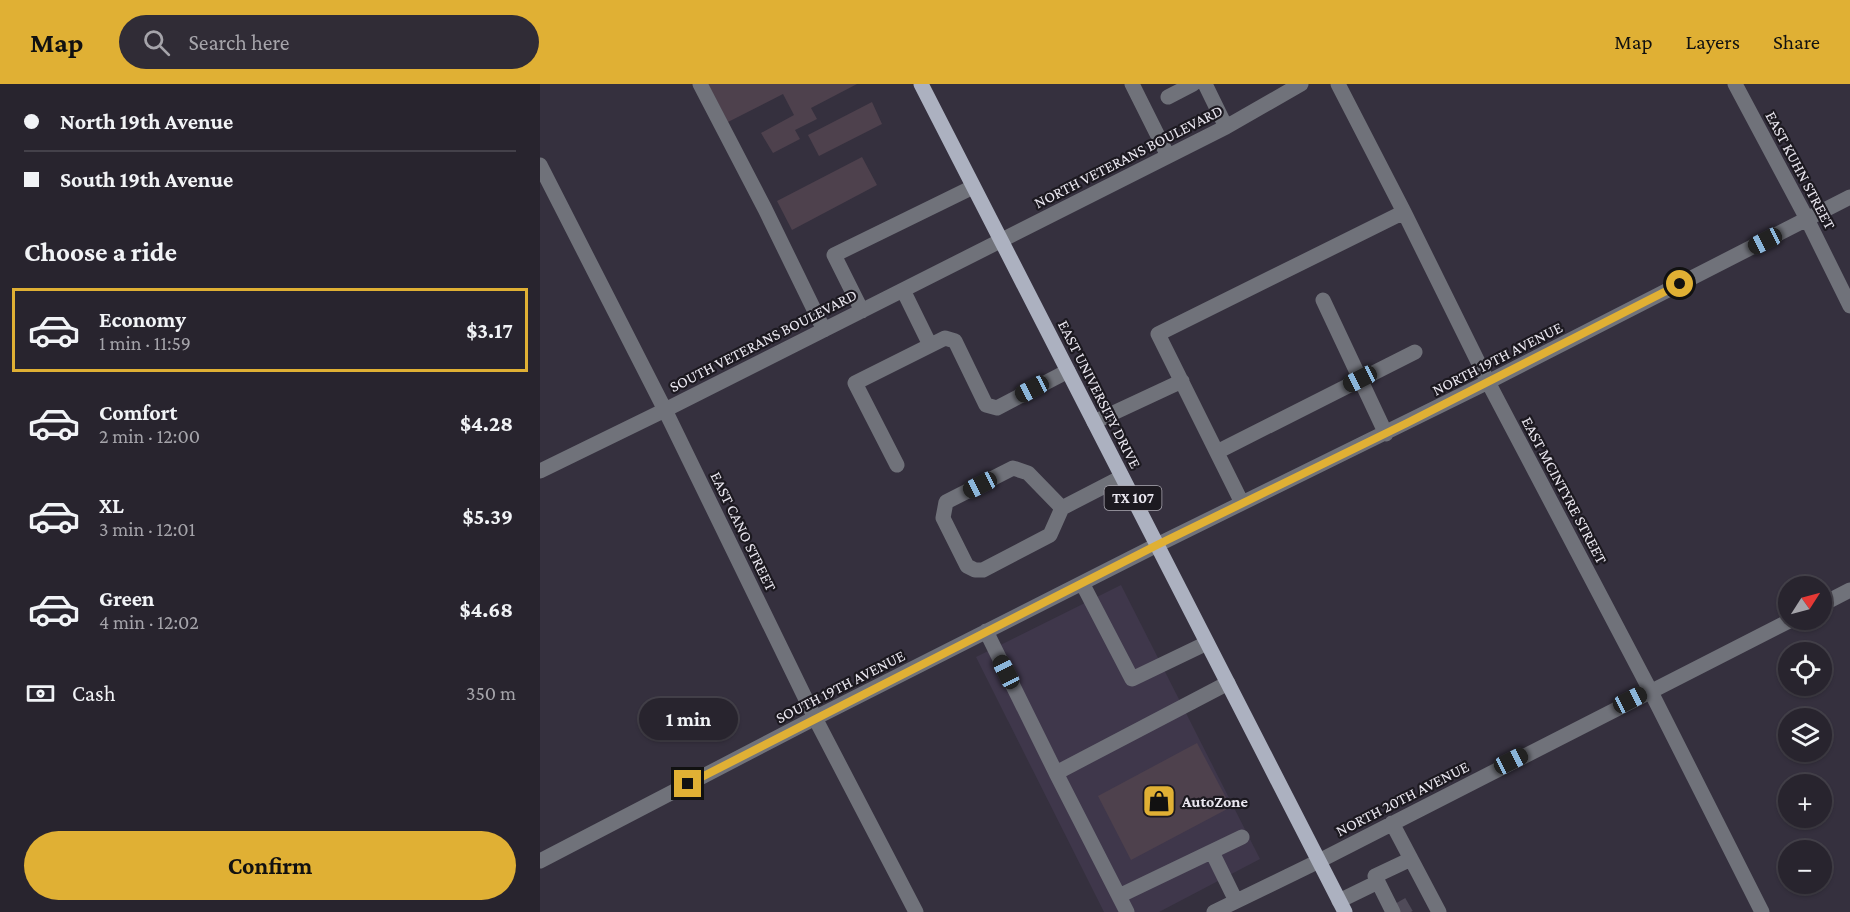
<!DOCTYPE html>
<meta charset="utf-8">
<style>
body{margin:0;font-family:"Crimson Pro",serif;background:#302c36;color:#f1f3f6;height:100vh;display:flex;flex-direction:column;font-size:22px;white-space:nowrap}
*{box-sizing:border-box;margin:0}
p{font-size:20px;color:#a5a4aa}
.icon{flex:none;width:33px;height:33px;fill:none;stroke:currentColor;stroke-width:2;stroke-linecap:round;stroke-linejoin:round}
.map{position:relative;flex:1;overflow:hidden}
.details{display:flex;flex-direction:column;background:#28242e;width:540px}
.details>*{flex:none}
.top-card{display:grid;align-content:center;height:132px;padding:0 24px;background:#28242e}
.needle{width:39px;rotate:54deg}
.controls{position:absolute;left:1238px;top:492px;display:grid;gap:12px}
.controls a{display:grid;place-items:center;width:54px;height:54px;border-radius:50%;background:#28242e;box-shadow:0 2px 4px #0004,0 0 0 2px #44414a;font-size:30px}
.end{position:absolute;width:27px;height:27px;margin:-14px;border:8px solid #e0b034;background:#111;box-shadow:0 0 0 3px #111}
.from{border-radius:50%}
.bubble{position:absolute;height:42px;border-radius:21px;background:#28242e;box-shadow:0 2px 4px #0004,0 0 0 2px #44414a;font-size:20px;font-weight:700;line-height:42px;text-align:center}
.car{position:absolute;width:18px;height:36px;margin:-18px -9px;border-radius:8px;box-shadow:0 0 4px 2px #0007;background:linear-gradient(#222 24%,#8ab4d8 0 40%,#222 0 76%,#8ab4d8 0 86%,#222 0)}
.top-card b{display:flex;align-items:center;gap:21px;height:57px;font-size:22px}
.top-card b+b{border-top:2px solid #44414a}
.top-card i{width:15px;height:15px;background:#f1f3f6}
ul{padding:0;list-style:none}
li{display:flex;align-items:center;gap:18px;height:84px;margin:0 12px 9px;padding:0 12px;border:3px solid transparent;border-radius:0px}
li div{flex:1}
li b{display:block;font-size:22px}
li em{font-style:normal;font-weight:700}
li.current{border-color:#e0b034}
li>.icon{width:54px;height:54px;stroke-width:1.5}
h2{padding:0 24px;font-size:27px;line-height:72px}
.pay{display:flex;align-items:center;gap:15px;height:66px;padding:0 24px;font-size:22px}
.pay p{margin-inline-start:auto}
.primary-button{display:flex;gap:12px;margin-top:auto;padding:12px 24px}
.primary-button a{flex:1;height:69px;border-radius:36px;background:#e0b034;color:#111;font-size:24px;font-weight:700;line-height:69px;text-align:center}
header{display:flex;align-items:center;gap:36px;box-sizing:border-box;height:84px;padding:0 30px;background:#e0b034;color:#111}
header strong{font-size:28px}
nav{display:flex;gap:33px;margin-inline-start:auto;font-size:21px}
.search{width:420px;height:54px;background:#302c36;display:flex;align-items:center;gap:15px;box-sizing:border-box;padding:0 21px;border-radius:33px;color:#a5a4aa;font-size:22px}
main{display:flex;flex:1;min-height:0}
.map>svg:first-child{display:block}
.built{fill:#3f374b}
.building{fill:#4e414d}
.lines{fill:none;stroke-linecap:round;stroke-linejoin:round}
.minor-tunnel{stroke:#504b59;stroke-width:15;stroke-dasharray:15 8;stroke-linecap:butt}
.minor{stroke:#70727a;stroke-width:15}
.major{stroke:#acb1c0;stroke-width:15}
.route{stroke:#e0b034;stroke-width:8}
.labels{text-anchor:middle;stroke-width:4.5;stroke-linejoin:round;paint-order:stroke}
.shield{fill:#1c1920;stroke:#aca9b2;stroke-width:1.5}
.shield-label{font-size:15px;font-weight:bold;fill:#eae7f0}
.street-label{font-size:16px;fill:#eae7f0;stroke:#1c1920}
.poi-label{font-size:16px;font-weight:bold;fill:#eae7f0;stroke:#1c1920;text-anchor:start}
</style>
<header>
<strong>Map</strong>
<div class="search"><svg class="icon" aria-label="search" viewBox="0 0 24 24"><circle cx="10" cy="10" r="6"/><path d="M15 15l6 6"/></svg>Search here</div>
<nav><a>Map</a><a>Layers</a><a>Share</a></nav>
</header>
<main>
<section class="details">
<div class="top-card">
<b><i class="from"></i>North 19th Avenue</b>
<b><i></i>South 19th Avenue</b>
</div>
<h2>Choose a ride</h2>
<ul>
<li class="current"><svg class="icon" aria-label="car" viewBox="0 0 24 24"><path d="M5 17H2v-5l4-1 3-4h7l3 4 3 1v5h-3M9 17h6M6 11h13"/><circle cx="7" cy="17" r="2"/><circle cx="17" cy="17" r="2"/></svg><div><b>Economy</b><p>1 min · 11:59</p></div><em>$3.17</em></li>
<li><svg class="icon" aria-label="car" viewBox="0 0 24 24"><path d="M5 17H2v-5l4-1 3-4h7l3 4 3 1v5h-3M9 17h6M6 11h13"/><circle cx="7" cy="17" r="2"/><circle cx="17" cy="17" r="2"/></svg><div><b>Comfort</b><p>2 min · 12:00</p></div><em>$4.28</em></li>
<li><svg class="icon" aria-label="car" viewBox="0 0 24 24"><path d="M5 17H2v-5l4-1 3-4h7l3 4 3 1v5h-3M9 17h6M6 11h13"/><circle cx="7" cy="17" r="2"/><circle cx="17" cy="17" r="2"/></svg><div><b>XL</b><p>3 min · 12:01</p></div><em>$5.39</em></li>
<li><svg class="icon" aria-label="car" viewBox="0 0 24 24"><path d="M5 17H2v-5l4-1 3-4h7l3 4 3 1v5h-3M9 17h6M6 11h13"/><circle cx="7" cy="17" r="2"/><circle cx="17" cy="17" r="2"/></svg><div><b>Green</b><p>4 min · 12:02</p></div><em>$4.68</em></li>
</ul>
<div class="pay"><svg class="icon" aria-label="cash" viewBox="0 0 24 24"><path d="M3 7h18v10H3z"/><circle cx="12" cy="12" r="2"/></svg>Cash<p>350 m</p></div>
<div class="primary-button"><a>Confirm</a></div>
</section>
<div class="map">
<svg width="1310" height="828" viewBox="0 0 1310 828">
<rect width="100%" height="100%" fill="#35303e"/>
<!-- built -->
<path class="built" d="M 581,501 L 720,775 L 619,828 L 564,828 L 436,573 Z"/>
<!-- building -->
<path class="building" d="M 168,0 L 317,0 L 271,24 L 277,35 L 255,46 L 260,55 L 233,69 L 221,49 L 254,31 L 243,10 L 188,38 Z
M 332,18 L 342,40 L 279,72 L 268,51 Z
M 322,73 L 337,101 L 252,146 L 237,117 Z
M 657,659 L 691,723 L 591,776 L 558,712 Z"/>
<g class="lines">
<!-- minor-tunnel -->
<path class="minor-tunnel" d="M 856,828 L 875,817"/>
<!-- minor -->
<path class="minor" d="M 160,0 L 225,125 L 284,246
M 592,0 L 628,72
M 665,0 L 686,43
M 798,0 L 864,128 L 948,298 L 1110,606 L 1222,828
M 1195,0 L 1267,135 L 1310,222
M 628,13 L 653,0
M 0,81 L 125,326 L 275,634 L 376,828
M 363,206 L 390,261
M 783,216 L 846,350
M 322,227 L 294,171 L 433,103
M 554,338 L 642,297
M 677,368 L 875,268
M 357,381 L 315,299 L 405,254 L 415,257 L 446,321 L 457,324 L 528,287
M 0,387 L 125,326 L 686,43 L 761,0
M 702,419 L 618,250 L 864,128
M 522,424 L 488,389 L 473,384 L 406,418 L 403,434 L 427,482 L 435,486 L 443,486 L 510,451 L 522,424 L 582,393
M 542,499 L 592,595 L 667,559
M 1281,521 L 1310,506
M 446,547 L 516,689
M 852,739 L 899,828
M 672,768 L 696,817
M 0,777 L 275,634 L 617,461 L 948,298 L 1310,113
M 579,812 L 702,753
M 799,817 L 838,798
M 587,828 L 516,689 L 688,599
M 674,828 L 779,777 L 1251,536
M 853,828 L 835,792 L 871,775"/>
<!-- major -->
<path class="major" d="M 381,0 L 805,828"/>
</g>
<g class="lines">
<!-- route -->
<path class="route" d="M 148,700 L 617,461 L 867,339 L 1140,200"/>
</g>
<!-- icons -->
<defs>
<symbol id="shop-square" viewBox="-11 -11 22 22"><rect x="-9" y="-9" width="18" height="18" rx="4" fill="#e0b034" stroke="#1c1920"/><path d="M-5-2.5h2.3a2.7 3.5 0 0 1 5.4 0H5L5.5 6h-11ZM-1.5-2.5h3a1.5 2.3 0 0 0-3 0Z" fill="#111"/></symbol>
</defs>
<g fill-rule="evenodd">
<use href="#shop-square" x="600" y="698" width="38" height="38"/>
</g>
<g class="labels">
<!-- shield labels -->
<rect class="shield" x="564.5" y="402" width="57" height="24" rx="4.5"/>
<g class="shield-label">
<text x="593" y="419">TX 107</text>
</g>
<!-- street labels -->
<g class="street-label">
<text transform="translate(588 72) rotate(-27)" y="6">NORTH VETERANS BOULEVARD</text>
<text transform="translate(1261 86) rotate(62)" y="6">EAST KUHN STREET</text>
<text transform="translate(223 256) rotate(-27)" y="6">SOUTH VETERANS BOULEVARD</text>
<text transform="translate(957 274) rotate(-27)" y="6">NORTH 19TH AVENUE</text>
<text transform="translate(560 310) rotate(63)" y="6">EAST UNIVERSITY DRIVE</text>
<text transform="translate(1025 406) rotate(62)" y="6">EAST MCINTYRE STREET</text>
<text transform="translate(204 447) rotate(64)" y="6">EAST CANO STREET</text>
<text transform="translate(300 602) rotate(-27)" y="6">SOUTH 19TH AVENUE</text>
<text transform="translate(862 714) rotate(-27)" y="6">NORTH 20TH AVENUE</text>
</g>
<!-- poi labels -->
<g class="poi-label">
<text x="642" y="723">AutoZone</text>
</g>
</g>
</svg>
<div class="controls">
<a><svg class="needle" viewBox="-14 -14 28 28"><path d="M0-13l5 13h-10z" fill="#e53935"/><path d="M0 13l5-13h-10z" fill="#a5a4aa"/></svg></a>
<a><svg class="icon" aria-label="locate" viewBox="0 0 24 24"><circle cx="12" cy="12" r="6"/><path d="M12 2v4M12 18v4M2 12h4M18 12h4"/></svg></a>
<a><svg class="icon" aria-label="layers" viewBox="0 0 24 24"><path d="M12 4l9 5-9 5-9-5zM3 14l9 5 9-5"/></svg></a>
<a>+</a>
<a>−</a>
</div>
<i class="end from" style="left:1140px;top:200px"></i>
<i class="end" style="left:148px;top:700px"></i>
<div class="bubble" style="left:99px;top:614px;width:99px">1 min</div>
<i class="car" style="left:1225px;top:157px;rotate:243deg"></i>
<i class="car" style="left:820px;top:295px;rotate:243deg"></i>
<i class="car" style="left:492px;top:305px;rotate:242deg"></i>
<i class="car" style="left:440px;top:401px;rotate:243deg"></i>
<i class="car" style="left:466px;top:588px;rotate:333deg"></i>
<i class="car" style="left:1090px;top:616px;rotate:63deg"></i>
<i class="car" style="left:971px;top:677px;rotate:63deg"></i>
</div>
</main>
